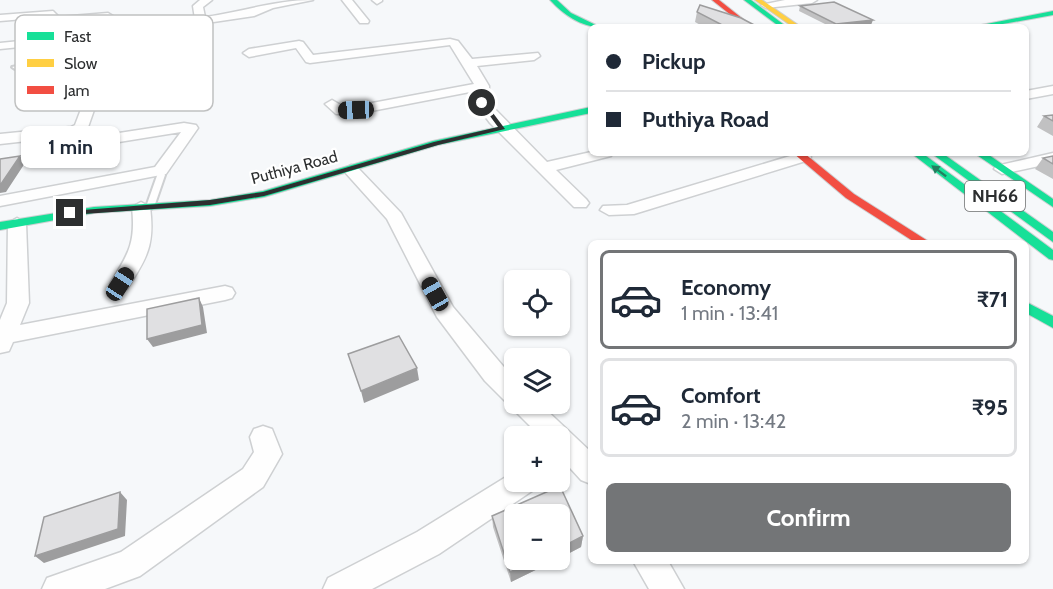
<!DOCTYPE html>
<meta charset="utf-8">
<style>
body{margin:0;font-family:Cabin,sans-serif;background:#f6f6f7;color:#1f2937;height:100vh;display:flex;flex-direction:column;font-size:22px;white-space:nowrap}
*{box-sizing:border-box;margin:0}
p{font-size:20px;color:#747a83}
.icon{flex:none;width:33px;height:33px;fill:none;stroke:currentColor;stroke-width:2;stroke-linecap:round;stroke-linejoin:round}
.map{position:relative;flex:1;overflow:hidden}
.sheet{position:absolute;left:588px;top:240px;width:441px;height:324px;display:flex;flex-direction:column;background:#fff;border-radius:9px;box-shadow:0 2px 4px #0004}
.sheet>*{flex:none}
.banner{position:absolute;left:588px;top:24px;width:441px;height:132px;border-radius:9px;box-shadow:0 2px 4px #0004;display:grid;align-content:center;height:132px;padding:0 18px;background:#fff}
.controls{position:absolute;left:504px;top:270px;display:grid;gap:12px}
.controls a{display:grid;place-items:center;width:66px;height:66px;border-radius:9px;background:#fff;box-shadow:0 2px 4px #0004;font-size:30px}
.end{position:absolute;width:27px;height:27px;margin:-14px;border:8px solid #2d2f30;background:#fff;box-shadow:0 0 0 3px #fff}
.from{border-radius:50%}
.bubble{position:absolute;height:42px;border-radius:9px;background:#fff;box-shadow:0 2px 4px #0004;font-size:20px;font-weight:800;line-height:42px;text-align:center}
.car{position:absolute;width:18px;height:36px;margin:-18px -9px;border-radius:8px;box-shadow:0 0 4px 2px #0007;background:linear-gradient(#222 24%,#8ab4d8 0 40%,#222 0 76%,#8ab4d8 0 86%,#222 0)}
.banner b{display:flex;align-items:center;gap:21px;height:57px;font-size:22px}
.banner b+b{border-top:2px solid #e0e1e3}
.banner i{width:15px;height:15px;background:#1f2937}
ul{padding:10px 0 0;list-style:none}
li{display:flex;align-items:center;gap:18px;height:99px;margin:0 12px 9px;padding:0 6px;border:3px solid #e0e1e3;border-radius:9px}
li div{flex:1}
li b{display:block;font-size:22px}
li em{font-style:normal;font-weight:800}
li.active{border-color:#737577}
li>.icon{width:54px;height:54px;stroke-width:1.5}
.cta{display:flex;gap:12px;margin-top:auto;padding:12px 18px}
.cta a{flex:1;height:69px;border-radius:9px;background:#737577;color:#fff;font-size:24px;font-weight:800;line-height:69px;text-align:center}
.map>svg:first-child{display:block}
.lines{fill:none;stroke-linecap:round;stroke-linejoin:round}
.lane-casing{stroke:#ced0d2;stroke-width:4}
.street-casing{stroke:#ced0d2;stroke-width:3}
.fast-casing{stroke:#ced0d2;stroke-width:2}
.slow-casing{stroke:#ced0d2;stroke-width:2}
.jam-casing{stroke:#ced0d2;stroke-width:2}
.lane{fill:#fefefe;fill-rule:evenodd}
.street{fill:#fefefe;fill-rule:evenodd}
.fast{fill:#16e098;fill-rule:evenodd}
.slow{fill:#ffcf43;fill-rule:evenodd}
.jam{fill:#f24e42;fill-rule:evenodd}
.wall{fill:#c1c1c2}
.shaded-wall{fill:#9d9d9e}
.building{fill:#e0e0e2;stroke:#9d9d9e;stroke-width:1.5}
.oneway{fill:#237f5f}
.route{fill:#2d2f30}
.labels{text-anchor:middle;stroke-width:4.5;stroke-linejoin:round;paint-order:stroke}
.far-street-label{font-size:16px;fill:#2d2f30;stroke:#fff}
.shield{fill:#fff;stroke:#6c6d6e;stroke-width:1.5}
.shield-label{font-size:18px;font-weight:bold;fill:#2d2f30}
.key{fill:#fff;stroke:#c0c1c1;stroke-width:1.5}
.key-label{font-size:16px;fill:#2d2f30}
</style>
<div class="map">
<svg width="1053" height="589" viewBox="0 0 1053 589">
<rect width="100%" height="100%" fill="#f6f8fa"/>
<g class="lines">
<defs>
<path id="lane" d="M 53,40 L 58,41 L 55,48 L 64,58 L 64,60 L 15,69 L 12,67 L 58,58 L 49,48 Z
M 158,173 L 164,173 L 165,175 L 154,207 L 150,210 L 147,209 L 146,207 Z"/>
<path id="street" d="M 200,0 L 212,0 L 203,7 L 205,17 C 242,12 275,0 313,0 L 273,8 L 254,16 L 99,39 L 0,49 L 0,43 L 99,33 L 195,19 L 193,6 Z
M 342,0 L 352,0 L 369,21 L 368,23 L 360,23 Z
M 372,0 L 382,0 L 382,1 L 377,4 Z
M 785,0 L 817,0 L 812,3 L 766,8 L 761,5 Z
M 53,11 L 59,17 L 108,13 L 113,16 L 108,19 L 58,23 L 50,22 L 48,17 L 0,21 L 0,15 Z
M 450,39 L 458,41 L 472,59 L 538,53 L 540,56 L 534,60 L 477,66 L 489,86 L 489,103 L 547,162 L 591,152 L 613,153 L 611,156 L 556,170 L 586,199 L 589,203 L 586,207 L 574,207 L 490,123 L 475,103 L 475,91 L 356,114 L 336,114 L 325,104 L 332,100 L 344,107 L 356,106 L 474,84 L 450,45 L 310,63 L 306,62 L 296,48 L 249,57 L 243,53 L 249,49 L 299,41 L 303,42 L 313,55 Z
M 1053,86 L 1053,94 L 1026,99 L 1026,91 Z
M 141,94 L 148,98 L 146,101 L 94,110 L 87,130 L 75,135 L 43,139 L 41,145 L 184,123 L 196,125 L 198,128 L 166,174 L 0,206 L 0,196 L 155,167 L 181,132 L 32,156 L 24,151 L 27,141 L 0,144 L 0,134 L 71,127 L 75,125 L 83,104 Z
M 800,153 L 809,154 L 811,157 L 809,160 L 634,214 L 609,215 L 600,210 L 603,206 L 627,205 Z
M 1053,153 L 1053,163 L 1002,174 L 994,169 L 996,166 Z
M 351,165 L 357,167 L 401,213 L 453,307 L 514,379 L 514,404 L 540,404 L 591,452 L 591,484 L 581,480 L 560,457 L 560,436 L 540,436 L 515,411 L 512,403 L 505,401 L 485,381 L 437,317 L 387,219 L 343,170 Z
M 141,202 L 150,207 C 155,245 147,258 127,289 L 113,289 L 110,284 C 128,254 136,244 132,207 Z
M 17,218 L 26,223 L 29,303 L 20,325 L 225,286 L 232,288 L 235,293 L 232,298 L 225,300 L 13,342 L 9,351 L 0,353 L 0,320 L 7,303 L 8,223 Z
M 263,426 L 272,429 L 282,454 L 263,487 L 140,576 L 105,589 L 42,589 L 47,578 L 121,552 L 243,469 L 254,452 L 250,437 L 254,429 Z
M 514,472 L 514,482 L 536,482 L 532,491 L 439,554 L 372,589 L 323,589 L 328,578 L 417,532 Z
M 633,561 L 668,561 L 684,589 L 649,589 Z"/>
<path id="fast" d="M 550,0 L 557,0 L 571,13 L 600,27 C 581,27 563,14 550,0 Z
M 744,0 L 751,0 L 787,27 L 780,27 Z
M 1053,11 L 1053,15 L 986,27 L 971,27 Z
M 591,107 L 591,113 L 438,145 L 264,197 L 210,206 L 94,213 L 0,230 L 0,222 L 94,207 L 210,200 L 263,191 L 433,141 Z
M 911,153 L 922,153 L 1053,250 L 1053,260 L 1049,259 Z
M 931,153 L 942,153 L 1053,232 L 1053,242 Z
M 974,153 L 986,153 L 1053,199 L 1053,207 Z
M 1026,302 L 1053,316 L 1053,328 L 1026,313 Z"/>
<path id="slow" d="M 755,0 L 762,0 L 801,27 L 793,27 Z"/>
<path id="jam" d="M 712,0 L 719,0 L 753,27 L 746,27 Z
M 793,153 L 804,153 L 854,194 L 931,243 L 916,243 L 846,198 Z"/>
</defs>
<!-- lane casing -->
<use href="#lane" class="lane-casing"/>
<!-- street casing -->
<use href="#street" class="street-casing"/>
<!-- fast casing -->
<use href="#fast" class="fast-casing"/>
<!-- slow casing -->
<use href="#slow" class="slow-casing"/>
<!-- jam casing -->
<use href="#jam" class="jam-casing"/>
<!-- lane -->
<use href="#lane" class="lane"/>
<!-- street -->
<use href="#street" class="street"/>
<!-- fast -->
<use href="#fast" class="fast"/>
<!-- slow -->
<use href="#slow" class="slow"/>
<!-- jam -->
<use href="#jam" class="jam"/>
</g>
<!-- wall -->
<path class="wall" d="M 800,6 L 871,25 L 850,27 L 831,27 L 799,11 Z
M 697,12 L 758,27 L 704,27 L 695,22 Z
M 1053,115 L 1053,136 L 1037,127 L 1044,116 Z
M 1053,156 L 1053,179 L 1035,169 L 1043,158 Z
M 560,486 L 583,536 L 581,547 L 560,558 L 560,514 L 514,514 L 514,560 L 556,560 L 511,582 L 493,527 L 492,516 Z"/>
<!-- shaded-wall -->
<path class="shaded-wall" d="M 873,20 L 871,25 L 850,27 L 835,27 L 836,24 Z
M 20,156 L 25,163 L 6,192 L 0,193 L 0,184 Z
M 199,298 L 203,307 L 207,333 L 153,347 L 147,339 Z
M 417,368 L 419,380 L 364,403 L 361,391 Z
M 120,492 L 127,500 L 125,536 L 44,563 L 35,556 Z
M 583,536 L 581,547 L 560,558 L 560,548 Z
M 536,560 L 556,560 L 511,582 L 510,572 Z"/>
<!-- building -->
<path class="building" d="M 834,2 L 873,20 L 836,24 L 800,6 Z
M 700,5 L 741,18 L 758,27 L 726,27 L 697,12 Z
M 1053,115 L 1053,121 L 1044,116 Z
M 20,156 L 1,184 L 0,184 L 0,159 Z
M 1053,156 L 1053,164 L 1043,158 Z
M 199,298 L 202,325 L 147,339 L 147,309 Z
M 399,336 L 417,368 L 361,391 L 348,354 Z
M 560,486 L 583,536 L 560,548 L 560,514 L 514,514 L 514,560 L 536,560 L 510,572 L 492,516 Z
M 120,492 L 118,529 L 35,556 L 44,517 Z"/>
<!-- one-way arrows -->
<defs><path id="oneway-solid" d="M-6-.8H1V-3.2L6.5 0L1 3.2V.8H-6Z" transform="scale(1.5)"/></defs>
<use class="oneway" href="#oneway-solid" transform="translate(939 171) rotate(-143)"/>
<!-- route -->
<path class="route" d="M 479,101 L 484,101 L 505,129 L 438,145 L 264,196 L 210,205 L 70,215 L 66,213 L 70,211 L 210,200 L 263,192 L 434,142 L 498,127 Z"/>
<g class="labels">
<!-- far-street labels -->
<g class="far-street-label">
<text transform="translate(294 167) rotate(-15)" y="6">Puthiya Road</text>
</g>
<!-- shield labels -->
<rect class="shield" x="965" y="181" width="60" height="30" rx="4.5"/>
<g class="shield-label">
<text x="995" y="202">NH66</text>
</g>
</g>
<!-- legend -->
<rect x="15" y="15" width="198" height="96" rx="9" class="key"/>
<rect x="27" y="32" width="27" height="8" fill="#16e098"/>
<rect x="27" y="59" width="27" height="8" fill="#ffcf43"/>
<rect x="27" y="86" width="27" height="8" fill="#f24e42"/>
<g class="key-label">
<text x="64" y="42">Fast</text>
<text x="64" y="69">Slow</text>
<text x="64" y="96">Jam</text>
</g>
</svg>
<div class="controls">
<a><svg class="icon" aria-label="locate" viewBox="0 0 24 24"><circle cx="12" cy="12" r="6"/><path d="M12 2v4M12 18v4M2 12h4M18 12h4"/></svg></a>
<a><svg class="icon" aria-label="layers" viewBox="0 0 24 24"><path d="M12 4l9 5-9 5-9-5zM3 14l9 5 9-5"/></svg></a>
<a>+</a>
<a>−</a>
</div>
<i class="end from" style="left:482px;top:103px"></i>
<i class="end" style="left:70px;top:213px"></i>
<div class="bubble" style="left:21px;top:126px;width:99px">1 min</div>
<i class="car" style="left:356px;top:110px;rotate:268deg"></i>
<i class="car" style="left:120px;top:284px;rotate:33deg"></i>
<i class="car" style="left:435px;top:294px;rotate:331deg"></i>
<div class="banner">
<b><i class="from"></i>Pickup</b>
<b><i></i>Puthiya Road</b>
</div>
<section class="sheet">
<ul>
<li class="active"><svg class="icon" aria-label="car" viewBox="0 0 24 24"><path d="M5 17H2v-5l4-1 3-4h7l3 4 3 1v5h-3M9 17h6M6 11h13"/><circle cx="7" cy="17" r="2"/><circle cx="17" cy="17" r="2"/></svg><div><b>Economy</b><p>1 min · 13:41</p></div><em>₹71</em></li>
<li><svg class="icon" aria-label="car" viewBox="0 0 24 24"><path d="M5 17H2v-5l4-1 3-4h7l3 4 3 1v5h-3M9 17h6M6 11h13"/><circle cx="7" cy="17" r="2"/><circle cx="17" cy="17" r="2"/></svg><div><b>Comfort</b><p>2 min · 13:42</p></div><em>₹95</em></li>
</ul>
<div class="cta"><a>Confirm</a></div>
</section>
</div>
